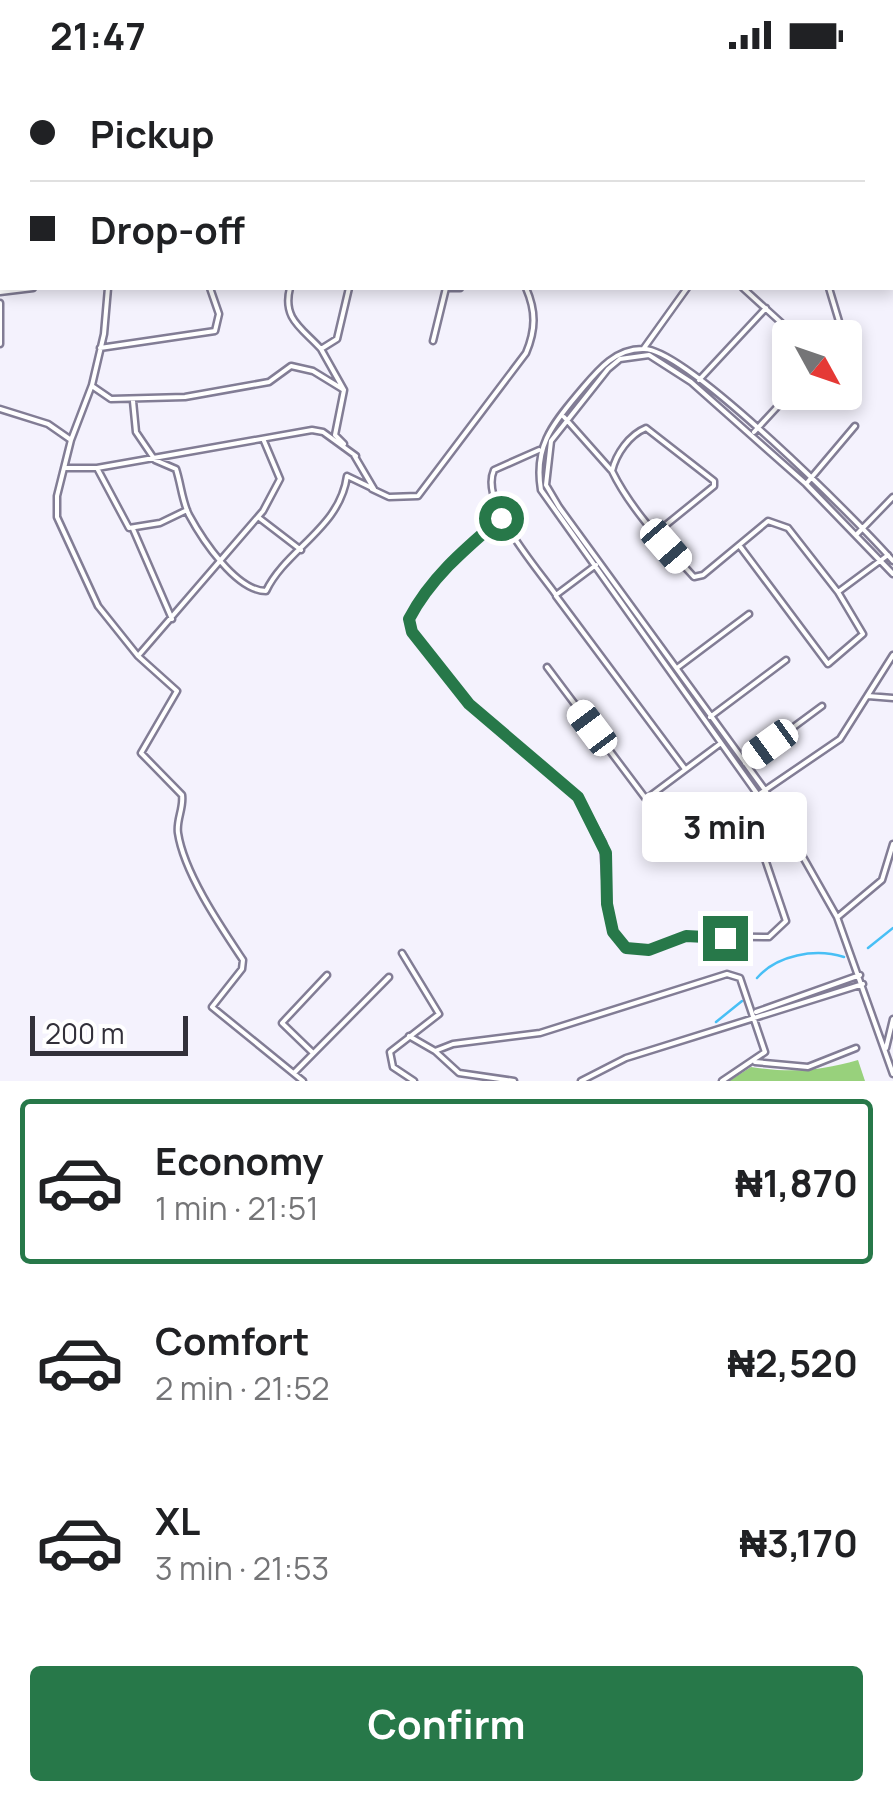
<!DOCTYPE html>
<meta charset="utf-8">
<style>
body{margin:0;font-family:Manrope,sans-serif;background:#f2f2f2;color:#202124;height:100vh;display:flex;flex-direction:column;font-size:38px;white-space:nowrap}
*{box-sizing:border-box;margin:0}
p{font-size:32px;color:#757577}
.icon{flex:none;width:55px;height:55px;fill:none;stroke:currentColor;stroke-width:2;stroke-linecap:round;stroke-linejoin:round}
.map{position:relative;height:1011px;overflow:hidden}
.details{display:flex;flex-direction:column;background:#fff;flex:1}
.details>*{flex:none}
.top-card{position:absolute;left:0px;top:0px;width:895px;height:220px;box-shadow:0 5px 15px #0003;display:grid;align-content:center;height:220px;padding:0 30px;background:#fff}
.needle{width:65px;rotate:130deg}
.controls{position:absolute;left:772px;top:250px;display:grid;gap:20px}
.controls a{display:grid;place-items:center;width:90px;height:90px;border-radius:10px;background:#fff;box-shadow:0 5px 15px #0003;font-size:50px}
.scale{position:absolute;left:30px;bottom:25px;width:158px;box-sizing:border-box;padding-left:10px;border:5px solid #32303a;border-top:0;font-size:28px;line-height:35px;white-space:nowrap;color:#32303a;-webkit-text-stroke:8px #fff;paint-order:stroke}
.end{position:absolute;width:45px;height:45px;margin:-22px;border:12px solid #277849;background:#fff;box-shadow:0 0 0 5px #fff}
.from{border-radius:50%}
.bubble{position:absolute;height:70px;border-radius:10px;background:#fff;box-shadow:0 5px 15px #0003;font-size:32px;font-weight:700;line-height:70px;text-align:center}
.car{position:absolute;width:30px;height:60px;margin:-30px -15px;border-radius:12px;box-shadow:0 0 8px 2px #0007;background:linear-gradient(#fff 24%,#345 0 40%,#fff 0 76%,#345 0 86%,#fff 0)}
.top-card b{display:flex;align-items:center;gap:35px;height:95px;font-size:38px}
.top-card b+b{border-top:2px solid #e0e0e0}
.top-card i{width:25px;height:25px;background:#202124}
ul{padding:18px 0 0;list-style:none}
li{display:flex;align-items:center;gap:30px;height:165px;margin:0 20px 15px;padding:0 10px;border:5px solid transparent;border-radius:10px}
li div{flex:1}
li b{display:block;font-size:38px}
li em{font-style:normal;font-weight:700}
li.current{border-color:#277849}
li>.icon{width:90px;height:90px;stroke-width:1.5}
.primary-button{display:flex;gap:20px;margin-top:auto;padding:20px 30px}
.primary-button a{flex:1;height:115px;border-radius:10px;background:#277849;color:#fff;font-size:40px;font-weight:700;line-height:115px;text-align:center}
.status{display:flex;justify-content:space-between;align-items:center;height:70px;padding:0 50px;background:#fff;direction:ltr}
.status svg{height:28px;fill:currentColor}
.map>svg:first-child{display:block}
.forest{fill:#98d17c}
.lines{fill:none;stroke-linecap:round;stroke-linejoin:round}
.stream{stroke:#48bff5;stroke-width:2.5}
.minor-casing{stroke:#827d95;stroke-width:9}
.secondary-casing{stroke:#827d95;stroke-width:11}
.minor{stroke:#fff;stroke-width:4}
.secondary{stroke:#fff;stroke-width:6}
.route{stroke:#277849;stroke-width:12}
</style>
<div class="status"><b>21:47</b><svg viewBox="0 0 49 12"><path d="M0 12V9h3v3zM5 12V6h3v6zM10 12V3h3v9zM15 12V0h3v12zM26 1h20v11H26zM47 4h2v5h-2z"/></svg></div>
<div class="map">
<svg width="893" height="1011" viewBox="0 0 893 1011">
<rect width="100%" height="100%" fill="#f4f2fd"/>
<!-- forest -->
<path class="forest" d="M 858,990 L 865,1011 L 729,1011 L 751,997 C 791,1003 820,1001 858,990 Z"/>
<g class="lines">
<!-- stream -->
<path class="stream" d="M 868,878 L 893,858
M 757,908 C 777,885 815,878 844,887
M 716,952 L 742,931"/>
<defs>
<path id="minor" d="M 244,0 L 247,2
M 393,0 L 394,2
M 556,0 L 557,2
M 54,2 L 60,0
M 178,2 L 181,0
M 326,2 L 326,0
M 792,2 L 793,0
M 0,4 L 2,5
M 0,123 L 2,122
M 0,165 L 2,166
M 108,218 L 104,264 L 92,315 L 71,370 L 57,426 L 57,447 L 98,536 L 138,586 L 263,441 L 280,409 L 264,371
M 290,218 C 282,249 302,258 321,279 L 337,269 L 349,218
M 451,218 L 460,218
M 743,218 L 798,268
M 829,218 L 844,268
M 0,222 L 33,218
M 0,233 L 0,274
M 433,271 L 446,218
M 845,271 L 845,272
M 100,278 L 215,261 L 219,244 L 210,218
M 644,278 L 687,218
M 321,279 L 344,320 L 335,365 L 344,374
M 699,310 L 766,238
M 92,316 L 111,329 L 185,327 L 269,312 L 291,296 L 313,301 L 344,320
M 133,331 L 136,362 L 155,390 L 176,399 C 181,414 182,431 189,445 C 202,469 236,521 266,521 C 286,479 340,458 347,406 L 374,419
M 0,339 L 48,354 L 71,370
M 564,347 L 611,400
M 754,362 L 791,322
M 539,380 L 494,400 C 479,433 537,498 556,525 L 596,495
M 354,385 L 374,419
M 65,398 L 97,398 L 129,458 L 160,453 L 187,440
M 97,398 L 312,360 L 323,362 L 356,386
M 806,414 L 855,356
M 372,419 L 389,427 L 418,426 L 526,283 C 536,259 536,241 526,218
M 258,447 L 301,480
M 501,448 C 466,478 431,508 409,549 L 412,561 L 469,634 L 578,727 L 603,773 L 607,833 L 613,862 L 626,878 L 649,880 L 686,866 L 769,867 L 786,851 L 765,789 L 783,755
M 133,459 L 172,549
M 656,463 L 714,416 L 714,411 L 646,358 C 629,365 616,384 612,401 C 631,440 664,474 694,507 L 703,505 L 768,451 L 788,458 L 838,522 L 888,485
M 857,464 L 893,427
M 739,475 L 828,594 L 863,564 L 838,522
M 893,504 L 806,414 L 691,312 L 649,285 L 620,289 L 608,299 L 551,371 L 546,415 L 559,437 L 765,720 L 837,847 L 893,1004
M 556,526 L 685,699
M 138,586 L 177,621 L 141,683 L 182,725 C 184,738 176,750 178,763 C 184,803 221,857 243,890 L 242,899 L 212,937 L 303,1011
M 547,597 L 646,729 L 721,673
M 677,598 L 749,544
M 868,626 L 893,628
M 710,647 L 786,590
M 745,693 L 822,636
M 758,725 L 840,669 L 893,585
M 646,729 L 659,747 L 680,732 L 691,731 L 711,752
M 770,734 L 758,725 L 541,420 C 534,378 551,356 577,325 C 595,304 613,278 644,279 C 687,279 860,453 893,491
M 658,778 L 648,761 L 659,747
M 839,846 L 882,810 L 893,774
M 402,883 L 439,944 L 390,982 L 393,997 L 414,1011
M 756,942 L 860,905
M 409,966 L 435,981
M 886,978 L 893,949
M 313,983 L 282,953 L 327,905
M 755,992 L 808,997 L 856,978
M 294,1003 L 389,907
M 514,1011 L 459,1003 L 435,981 L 453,974 L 540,963 L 727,904 L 740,908 L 765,982 L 722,1011
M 581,1011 L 626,988 L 863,914"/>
<path id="secondary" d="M 118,2 L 121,0
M 0,76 L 2,76"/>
</defs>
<!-- minor casing -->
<use href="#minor" class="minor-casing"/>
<!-- secondary casing -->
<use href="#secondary" class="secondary-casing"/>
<!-- minor -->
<use href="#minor" class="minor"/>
<!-- secondary -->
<use href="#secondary" class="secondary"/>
</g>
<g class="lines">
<!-- route -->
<path class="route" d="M 501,448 C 466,478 431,507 409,549 L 412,562 L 469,634 L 578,727 L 606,783 L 607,834 L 613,862 L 626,878 L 649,880 L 686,866 L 725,868"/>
</g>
</svg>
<div class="controls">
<a><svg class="needle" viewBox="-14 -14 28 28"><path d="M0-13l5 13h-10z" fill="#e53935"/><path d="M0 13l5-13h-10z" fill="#757577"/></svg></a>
</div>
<div class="scale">200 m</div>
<i class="end from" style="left:501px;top:448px"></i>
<i class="end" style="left:725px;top:868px"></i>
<div class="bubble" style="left:642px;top:722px;width:165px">3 min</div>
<i class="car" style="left:666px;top:476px;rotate:139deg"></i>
<i class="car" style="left:592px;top:658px;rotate:323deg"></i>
<i class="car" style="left:770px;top:674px;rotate:234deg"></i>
<div class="top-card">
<b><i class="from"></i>Pickup</b>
<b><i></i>Drop-off</b>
</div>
</div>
<section class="details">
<ul>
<li class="current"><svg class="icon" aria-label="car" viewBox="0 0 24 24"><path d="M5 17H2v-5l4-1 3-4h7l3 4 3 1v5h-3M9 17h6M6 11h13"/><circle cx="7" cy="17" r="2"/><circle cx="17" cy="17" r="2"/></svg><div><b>Economy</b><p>1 min · 21:51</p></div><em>₦1,870</em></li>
<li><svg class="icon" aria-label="car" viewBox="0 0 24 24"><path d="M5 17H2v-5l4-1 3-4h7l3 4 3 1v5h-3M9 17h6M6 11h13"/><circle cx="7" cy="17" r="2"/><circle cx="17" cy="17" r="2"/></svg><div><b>Comfort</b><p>2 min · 21:52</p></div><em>₦2,520</em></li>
<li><svg class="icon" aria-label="car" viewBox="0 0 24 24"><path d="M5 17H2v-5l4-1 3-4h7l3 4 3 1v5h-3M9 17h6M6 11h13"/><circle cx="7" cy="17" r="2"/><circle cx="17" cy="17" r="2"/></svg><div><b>XL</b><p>3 min · 21:53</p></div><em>₦3,170</em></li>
</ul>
<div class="primary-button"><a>Confirm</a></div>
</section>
